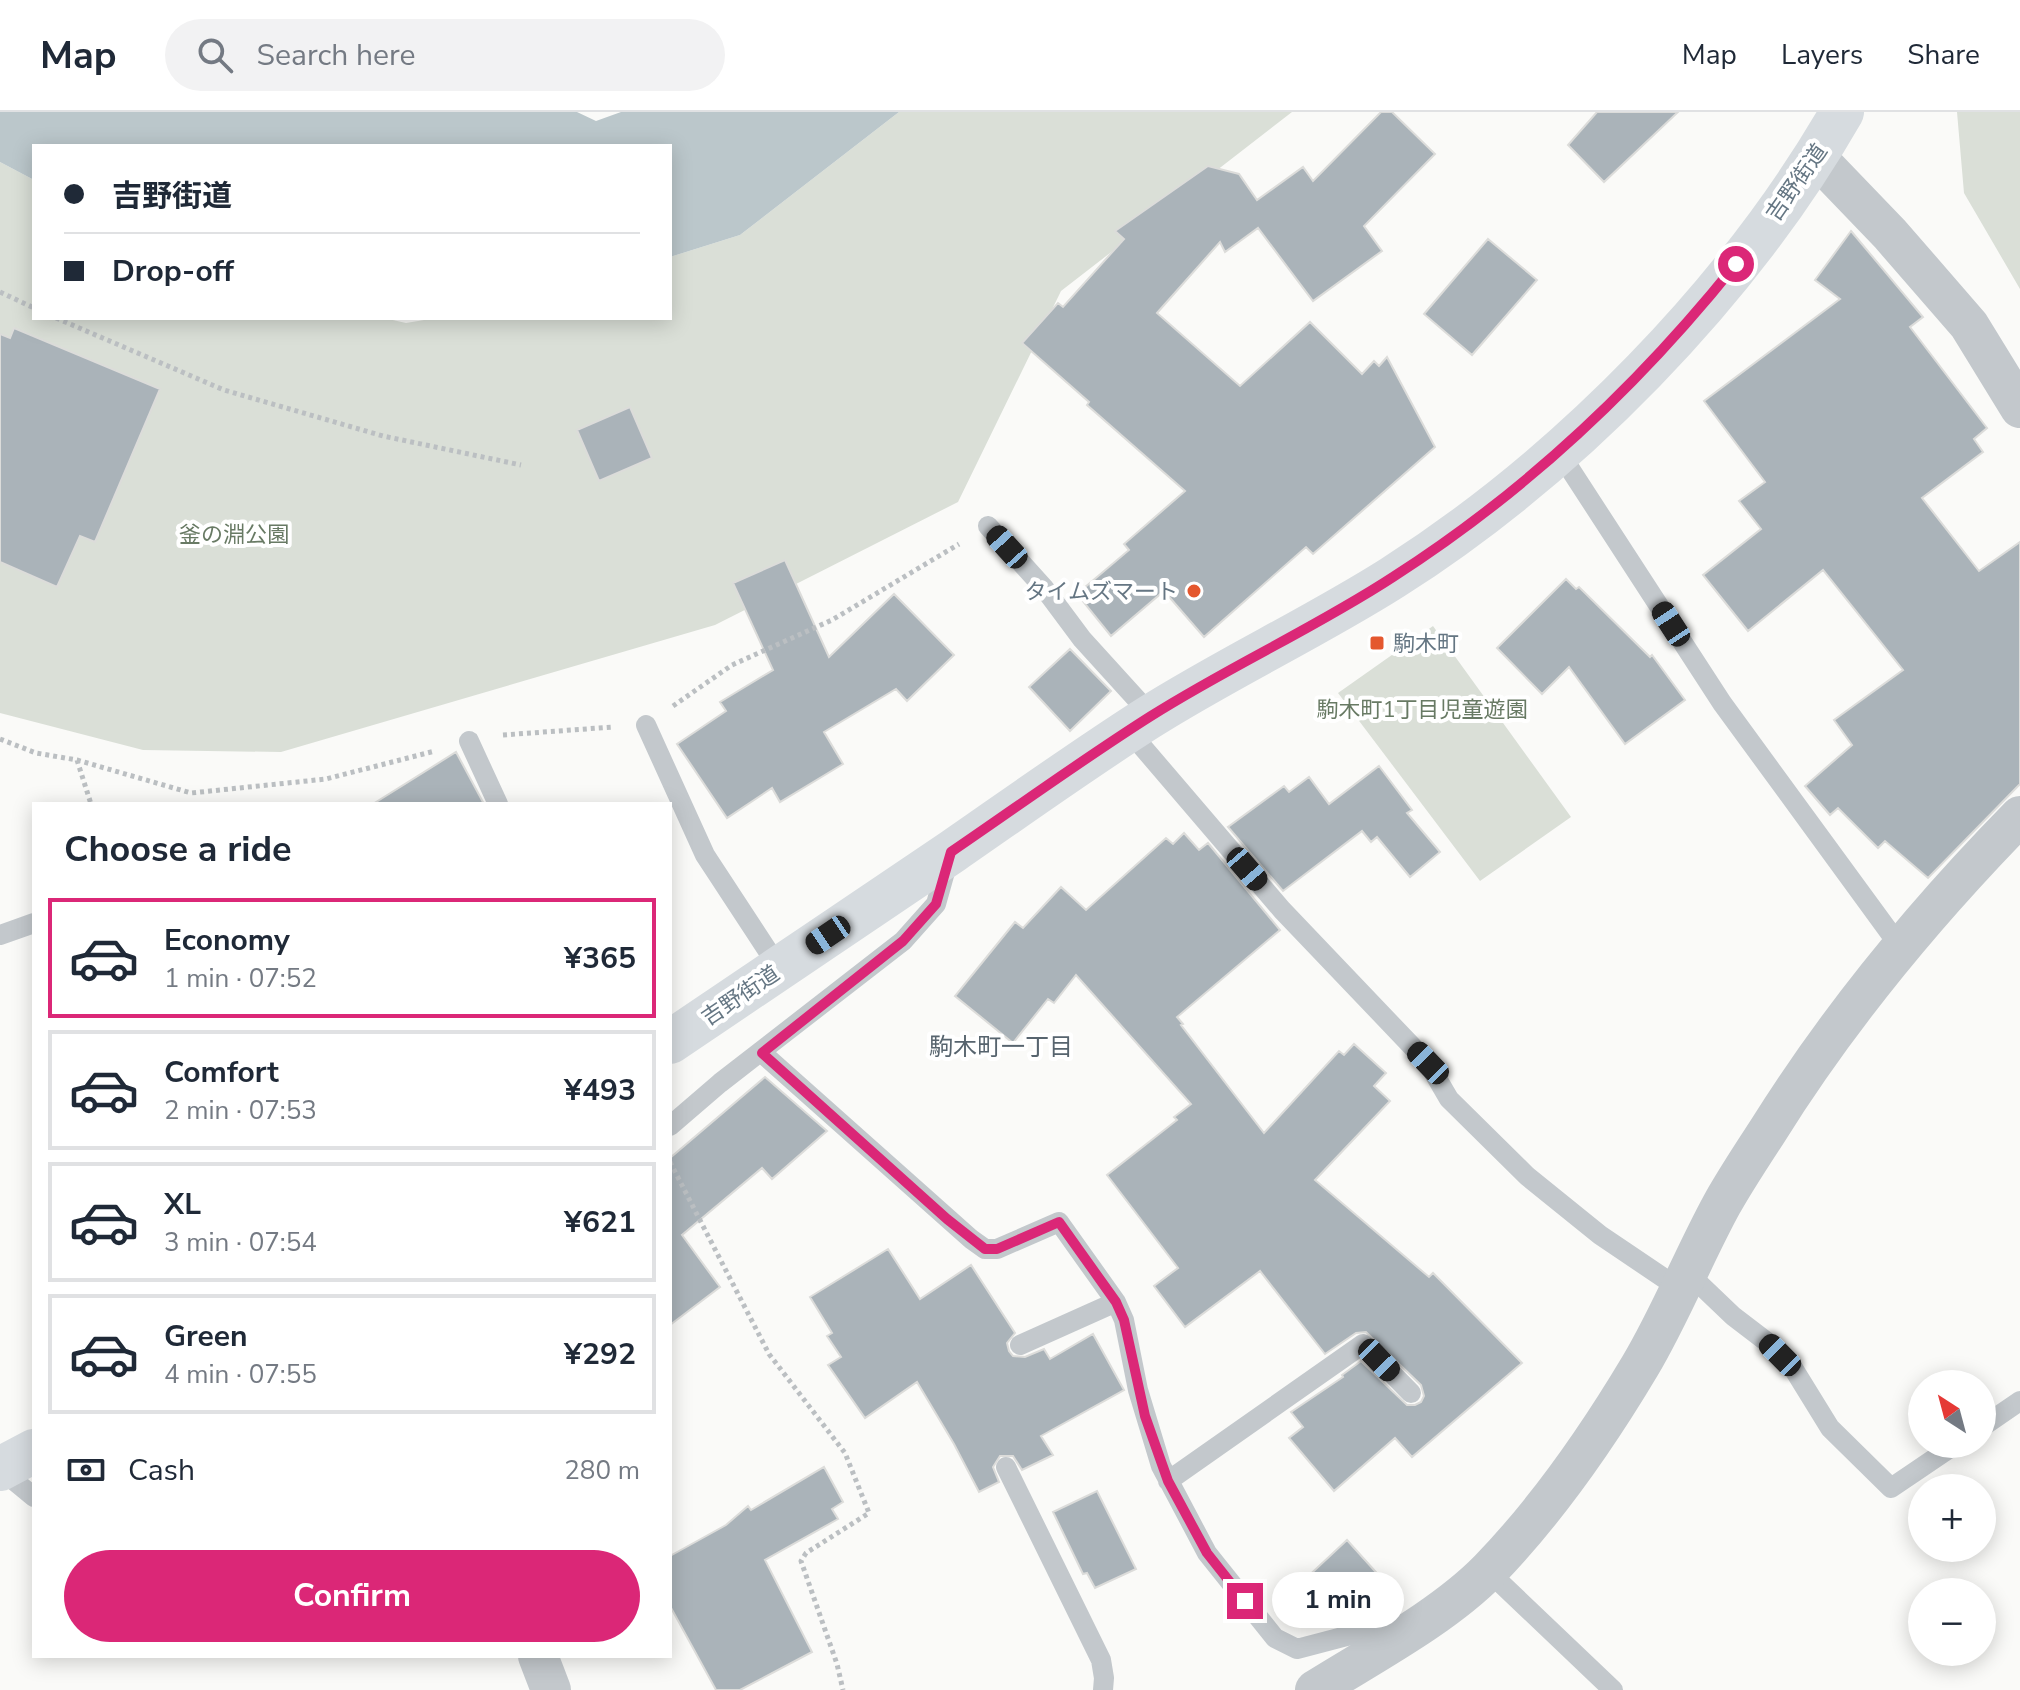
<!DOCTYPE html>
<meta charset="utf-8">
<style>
body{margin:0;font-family:"Nunito Sans","Noto Sans JP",sans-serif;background:#f2f2f3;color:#1f2937;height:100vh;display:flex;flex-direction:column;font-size:30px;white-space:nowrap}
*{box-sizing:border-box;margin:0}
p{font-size:26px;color:#747a83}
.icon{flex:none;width:44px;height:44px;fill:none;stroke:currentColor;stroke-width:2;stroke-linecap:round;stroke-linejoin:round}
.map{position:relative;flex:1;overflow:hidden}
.details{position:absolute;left:32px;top:690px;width:640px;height:856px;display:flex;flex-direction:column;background:#fff;border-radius:0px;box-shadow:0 4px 20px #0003}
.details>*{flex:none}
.banner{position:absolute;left:32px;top:32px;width:640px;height:176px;border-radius:0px;box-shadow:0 4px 20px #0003;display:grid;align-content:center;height:176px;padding:0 32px;background:#fff}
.needle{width:52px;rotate:324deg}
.controls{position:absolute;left:1908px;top:1258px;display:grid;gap:16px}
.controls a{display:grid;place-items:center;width:88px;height:88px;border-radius:50%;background:#fff;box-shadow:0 4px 20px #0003;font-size:40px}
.end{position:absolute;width:36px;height:36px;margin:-18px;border:10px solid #db2777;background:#fff;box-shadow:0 0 0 4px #fff}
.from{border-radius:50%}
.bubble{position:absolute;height:56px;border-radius:28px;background:#fff;box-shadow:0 4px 20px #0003;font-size:26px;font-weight:700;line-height:56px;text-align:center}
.car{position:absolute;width:24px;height:48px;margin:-24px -12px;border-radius:10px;box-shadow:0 0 6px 2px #0007;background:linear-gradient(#222 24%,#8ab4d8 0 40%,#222 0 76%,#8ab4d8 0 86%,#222 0)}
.banner b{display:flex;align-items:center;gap:28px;height:76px;font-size:30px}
.banner b+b{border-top:2px solid #e0e1e3}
.banner i{width:20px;height:20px;background:#1f2937}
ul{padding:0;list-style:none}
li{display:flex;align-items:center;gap:24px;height:120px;margin:0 16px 12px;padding:0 16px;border:4px solid #e0e1e3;border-radius:0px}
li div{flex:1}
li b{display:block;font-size:30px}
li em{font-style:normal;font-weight:700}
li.on{border-color:#db2777}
li>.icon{width:72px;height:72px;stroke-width:1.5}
h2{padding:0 32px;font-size:36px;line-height:96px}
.pay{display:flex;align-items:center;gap:20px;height:88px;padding:0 32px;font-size:30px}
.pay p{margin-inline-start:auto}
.button{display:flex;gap:16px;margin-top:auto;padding:16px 32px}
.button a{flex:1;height:92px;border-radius:48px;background:#db2777;color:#fff;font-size:32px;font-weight:700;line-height:92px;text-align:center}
header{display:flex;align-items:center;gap:48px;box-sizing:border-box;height:112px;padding:0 40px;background:#fff;border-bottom:2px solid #e0e1e3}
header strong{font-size:38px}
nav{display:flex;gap:44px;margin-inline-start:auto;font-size:28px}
.search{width:560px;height:72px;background:#f2f2f3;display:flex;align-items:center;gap:20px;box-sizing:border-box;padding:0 28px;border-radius:44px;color:#747a83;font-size:30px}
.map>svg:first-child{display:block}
.green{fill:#dadfd7}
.water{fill:#bbc7cb}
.building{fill:#aab3b9;stroke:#dcdcda;stroke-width:2}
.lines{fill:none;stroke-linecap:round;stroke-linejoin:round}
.path{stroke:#bbbfc2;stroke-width:5;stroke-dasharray:4 4;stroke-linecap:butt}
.service{stroke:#c3c8cc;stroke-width:20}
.minor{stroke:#c3c8cc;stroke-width:40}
.trunk{stroke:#d6dbdf;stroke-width:44}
.route{stroke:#db2777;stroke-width:10}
.poi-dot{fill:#e4572e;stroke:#fff;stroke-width:3}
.labels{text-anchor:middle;stroke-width:8;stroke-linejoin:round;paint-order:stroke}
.street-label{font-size:22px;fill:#657683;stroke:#fff}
.park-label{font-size:22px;fill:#687a64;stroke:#fff}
.poi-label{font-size:22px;fill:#657683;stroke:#fff;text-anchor:end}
.neighbourhood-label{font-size:24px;fill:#57646e;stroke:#fff}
</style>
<header>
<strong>Map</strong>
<div class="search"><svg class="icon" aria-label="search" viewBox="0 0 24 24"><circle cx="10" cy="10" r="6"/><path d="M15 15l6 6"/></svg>Search here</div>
<nav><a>Map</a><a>Layers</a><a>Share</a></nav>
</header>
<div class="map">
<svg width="2020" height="1578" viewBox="0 0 2020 1578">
<rect width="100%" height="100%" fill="#fafaf8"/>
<!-- green -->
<path class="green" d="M 899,0 L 1292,0 L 1061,179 L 958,390 L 715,513 L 281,640 L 143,638 L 0,601 L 0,50 L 34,68 L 34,206 L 384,206 L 406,211 L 436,206 L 670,206 L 670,145 L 740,123 Z
M 1957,0 L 2020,0 L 2020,177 L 1964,81 Z
M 1433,514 L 1571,705 L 1480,769 L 1338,581 Z"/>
<!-- water -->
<path class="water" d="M 0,0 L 577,0 L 596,9 L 621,0 L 899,0 L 740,123 L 670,145 L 670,34 L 34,34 L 34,68 L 0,50 Z"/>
<!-- building -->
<path class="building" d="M 1381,0 L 1392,0 L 1435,42 L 1364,114 L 1382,139 L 1313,189 L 1258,116 L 1225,140 L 1220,130 L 1157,201 L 1240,274 L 1310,210 L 1362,262 L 1374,249 L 1379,254 L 1387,245 L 1435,335 L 1313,442 L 1306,435 L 1204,525 L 1164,479 L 1111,524 L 1077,482 L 1129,438 L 1124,432 L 1185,379 L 1087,293 L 1089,290 L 1022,231 L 1058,191 L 1063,195 L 1124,127 L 1115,119 L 1208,54 L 1239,62 L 1257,88 L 1303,55 L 1313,69 Z
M 1597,0 L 1678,0 L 1604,70 L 1568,33 Z
M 1851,119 L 1923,205 L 1910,215 L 1987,316 L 1974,327 L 1983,340 L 1922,386 L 1979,459 L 2020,430 L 2020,672 L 1928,766 L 1885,729 L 1878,736 L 1838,696 L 1830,703 L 1805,674 L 1852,633 L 1834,608 L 1903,558 L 1823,458 L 1748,519 L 1703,463 L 1761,417 L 1739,389 L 1765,370 L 1704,289 L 1840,187 L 1815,168 Z
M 1488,127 L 1537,168 L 1472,243 L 1424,202 Z
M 14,216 L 160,277 L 95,430 L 80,424 L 57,475 L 0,450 L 0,222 L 10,226 Z
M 630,295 L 652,346 L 599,369 L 577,318 Z
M 785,448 L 829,545 L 894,482 L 954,543 L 907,589 L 896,577 L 824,620 L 843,652 L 780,690 L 772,676 L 727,706 L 677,632 L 726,599 L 720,590 L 773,558 L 733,471 Z
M 1566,467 L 1576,477 L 1579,475 L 1650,545 L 1652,543 L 1685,588 L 1625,632 L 1569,555 L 1542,582 L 1497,536 Z
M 1070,537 L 1111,579 L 1070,619 L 1029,575 Z
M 456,640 L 484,692 L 373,692 Z
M 1379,654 L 1412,698 L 1407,701 L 1440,740 L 1410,765 L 1377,725 L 1371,730 L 1362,719 L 1283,779 L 1228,715 L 1284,674 L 1289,680 L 1309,665 L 1329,692 Z
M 1184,721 L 1199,738 L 1208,731 L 1280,818 L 1177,905 L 1183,912 L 1181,913 L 1264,1021 L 1339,939 L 1344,943 L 1354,932 L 1386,961 L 1374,974 L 1390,989 L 1315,1068 L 1429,1165 L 1433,1161 L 1522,1251 L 1412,1345 L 1395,1326 L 1334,1379 L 1289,1326 L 1303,1315 L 1291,1300 L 1343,1265 L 1342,1263 L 1361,1249 L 1407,1293 L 1415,1293 L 1421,1290 L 1424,1284 L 1421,1273 L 1366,1220 L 1356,1221 L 1325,1242 L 1260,1159 L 1185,1215 L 1154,1174 L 1178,1156 L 1107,1063 L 1177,1008 L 1174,1005 L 1191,992 L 1076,863 L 1054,891 L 1048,887 L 1013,931 L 955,884 L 1015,810 L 1023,816 L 1061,775 L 1086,798 L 1166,726 L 1173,732 Z
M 765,965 L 827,1019 L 772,1067 L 762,1056 L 682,1123 L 720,1175 L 670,1213 L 670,1046 Z
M 888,1137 L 920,1187 L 971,1153 L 1015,1221 L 1007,1231 L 1009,1239 L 1013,1244 L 1025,1245 L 1044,1237 L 1050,1247 L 1093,1222 L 1124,1278 L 1041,1324 L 1053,1343 L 1022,1358 L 1013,1344 L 1000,1344 L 993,1355 L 999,1370 L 979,1380 L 954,1332 L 917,1270 L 865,1306 L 828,1253 L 841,1245 L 827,1224 L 832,1221 L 810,1185 Z
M 824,1355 L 843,1390 L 832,1397 L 838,1407 L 765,1448 L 812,1540 L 740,1578 L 716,1578 L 670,1494 L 670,1444 L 726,1413 L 748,1394 L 751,1398 Z
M 1097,1379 L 1136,1457 L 1095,1476 L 1087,1461 L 1083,1462 L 1053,1400 Z
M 1347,1428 L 1383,1468 L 1338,1509 L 1302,1470 Z"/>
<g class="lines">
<!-- path -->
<path class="path" d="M 0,180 L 34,196
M 56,206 L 224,278 L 383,324 L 521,353
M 673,594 L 732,553 L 832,508 L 959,432
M 503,623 L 613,615
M 0,627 L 36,641 L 77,648 L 191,681 L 326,667 L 435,639
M 77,648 L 91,692
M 670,1050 L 769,1242 L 845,1341 L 869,1401 L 806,1441 L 801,1449 L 837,1552 L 843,1578"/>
<!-- service -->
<path class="service" d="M 1559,340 L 1722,591 L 1901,836
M 988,414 L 1044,476 L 1082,527 L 1151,603
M 646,613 L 705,743 L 779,856
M 1128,618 L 1282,798 L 1428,951 L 1449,987 L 1527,1064 L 1600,1123 L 1680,1177
M 469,629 L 498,692
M 0,823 L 34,811
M 762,941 L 971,1127 L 985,1137 L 997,1137 L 1059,1110 L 1116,1190 L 1124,1208 L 1138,1278 L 1161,1354 L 1207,1441 L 1275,1526 L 1297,1537 L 1377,1516 L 1395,1528
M 670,1014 L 720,971 L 903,829 L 936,792 L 948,749
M 1688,1161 L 1733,1204 L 1767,1230 L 1793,1256 L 1830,1316 L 1891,1376 L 1956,1332
M 1020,1233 L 1116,1190
M 1982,1315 L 2020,1289
M 1006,1355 L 1101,1548 L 1104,1566 L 1103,1578
M 0,1357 L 34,1385
M 1168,1369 L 1363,1232 L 1411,1281
M 1488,1459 L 1613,1578"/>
<!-- minor -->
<path class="minor" d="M 1815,44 L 1890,122 L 1969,213 L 2020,296
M 538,1544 L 551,1578
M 1315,1578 C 1371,1543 1443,1505 1489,1458 C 1548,1397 1597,1326 1640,1254 C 1671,1202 1693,1145 1722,1092 C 1736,1067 1752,1043 1767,1020 C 1838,906 1926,800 2020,704"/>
<!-- trunk -->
<path class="trunk" d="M 670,930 C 764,866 859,803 953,739 C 1018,694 1082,648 1148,606 C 1227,556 1313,516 1392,466 C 1568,354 1738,181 1842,0
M 0,1357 L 34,1339"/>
</g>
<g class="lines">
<!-- route -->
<path class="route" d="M 1245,1489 L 1207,1441 L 1168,1369 L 1145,1304 L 1124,1208 L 1116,1190 L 1059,1110 L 997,1137 L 985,1137 L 947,1107 L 762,941 L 903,829 L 936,792 L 951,740 C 1017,695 1083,647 1151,604 C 1230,554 1315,516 1393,465 C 1524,381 1639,273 1736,152"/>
</g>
<!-- markers -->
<g class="poi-dot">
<circle cx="1194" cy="479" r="8"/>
<rect x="1369" y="523" width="16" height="16" rx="4"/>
</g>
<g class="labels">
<!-- street labels -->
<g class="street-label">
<text transform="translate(1796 70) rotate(-55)" y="8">吉野街道</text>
<text transform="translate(740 883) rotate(-34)" y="8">吉野街道</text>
</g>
<!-- park labels -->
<g class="park-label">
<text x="234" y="430">釜の淵公園</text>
<text x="1422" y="605">駒木町1丁目児童遊園</text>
</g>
<!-- poi labels -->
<g class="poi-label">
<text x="1178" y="487">タイムズマート</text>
<text x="1393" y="539" text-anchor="start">駒木町</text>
</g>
<!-- neighbourhood labels -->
<g class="neighbourhood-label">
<text x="1001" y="943">駒木町一丁目</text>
</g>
</g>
</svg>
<div class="controls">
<a><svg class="needle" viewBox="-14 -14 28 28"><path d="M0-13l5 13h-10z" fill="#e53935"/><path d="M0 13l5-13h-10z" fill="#747a83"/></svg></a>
<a>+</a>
<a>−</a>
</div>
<i class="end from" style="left:1736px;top:152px"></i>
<i class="end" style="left:1245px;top:1489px"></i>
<div class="bubble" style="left:1272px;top:1460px;width:132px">1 min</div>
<i class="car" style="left:1007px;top:435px;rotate:318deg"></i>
<i class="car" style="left:1671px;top:512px;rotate:327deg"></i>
<i class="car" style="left:1247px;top:757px;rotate:139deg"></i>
<i class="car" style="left:828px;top:823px;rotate:236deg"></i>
<i class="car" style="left:1428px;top:951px;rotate:316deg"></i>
<i class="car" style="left:1780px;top:1243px;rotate:315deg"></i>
<i class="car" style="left:1379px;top:1248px;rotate:136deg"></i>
<div class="banner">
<b><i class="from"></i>吉野街道</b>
<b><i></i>Drop-off</b>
</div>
<section class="details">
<h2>Choose a ride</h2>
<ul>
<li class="on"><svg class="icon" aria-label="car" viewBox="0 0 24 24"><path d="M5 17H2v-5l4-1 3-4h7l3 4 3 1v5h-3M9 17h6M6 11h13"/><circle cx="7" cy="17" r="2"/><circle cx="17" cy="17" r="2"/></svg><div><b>Economy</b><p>1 min · 07:52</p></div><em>¥365</em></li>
<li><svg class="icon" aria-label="car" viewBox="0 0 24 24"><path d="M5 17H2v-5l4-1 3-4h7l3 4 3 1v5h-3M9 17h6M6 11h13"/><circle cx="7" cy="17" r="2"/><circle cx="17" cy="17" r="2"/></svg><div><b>Comfort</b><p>2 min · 07:53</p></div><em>¥493</em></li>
<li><svg class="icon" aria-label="car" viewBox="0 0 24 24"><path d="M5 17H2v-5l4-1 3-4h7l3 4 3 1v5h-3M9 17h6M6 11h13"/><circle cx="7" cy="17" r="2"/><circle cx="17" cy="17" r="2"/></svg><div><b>XL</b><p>3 min · 07:54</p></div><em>¥621</em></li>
<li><svg class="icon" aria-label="car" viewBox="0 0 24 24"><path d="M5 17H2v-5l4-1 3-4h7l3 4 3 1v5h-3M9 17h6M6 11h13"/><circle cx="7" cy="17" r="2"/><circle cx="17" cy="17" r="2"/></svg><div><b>Green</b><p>4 min · 07:55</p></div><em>¥292</em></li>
</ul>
<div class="pay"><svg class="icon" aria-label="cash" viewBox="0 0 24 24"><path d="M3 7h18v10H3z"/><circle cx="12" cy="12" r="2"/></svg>Cash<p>280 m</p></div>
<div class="button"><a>Confirm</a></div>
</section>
</div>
